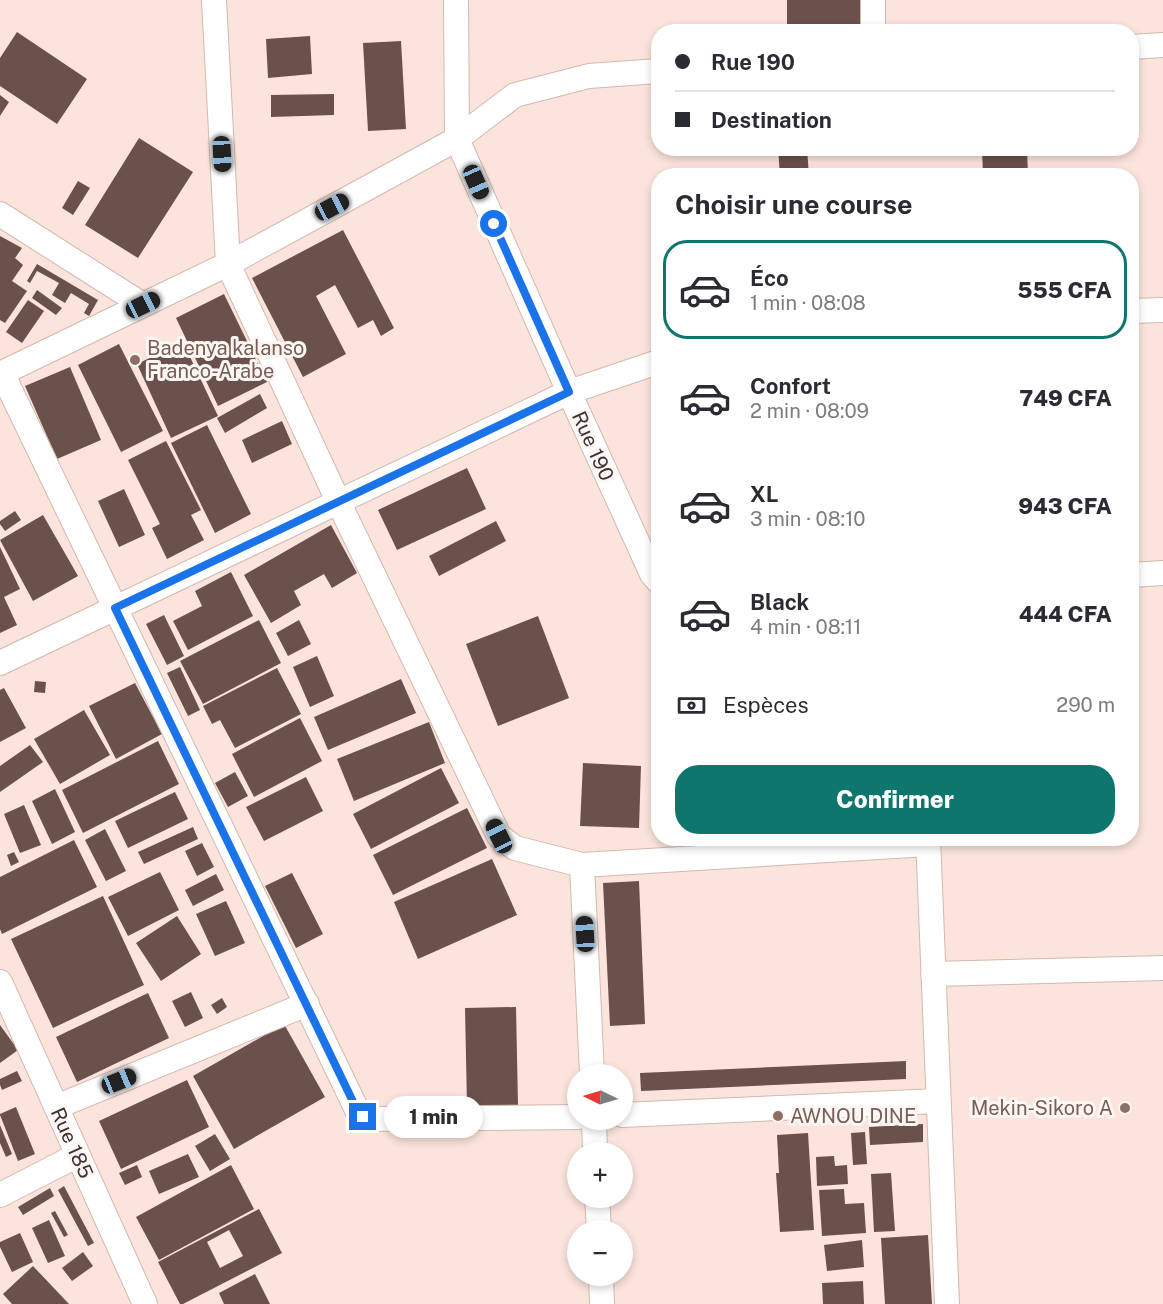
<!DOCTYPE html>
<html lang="fr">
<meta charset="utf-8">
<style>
body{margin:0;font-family:"Public Sans",sans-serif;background:#f2f2f3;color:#2b2b33;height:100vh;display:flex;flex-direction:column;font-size:22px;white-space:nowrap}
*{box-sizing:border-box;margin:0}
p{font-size:20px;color:#7c7c81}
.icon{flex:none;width:33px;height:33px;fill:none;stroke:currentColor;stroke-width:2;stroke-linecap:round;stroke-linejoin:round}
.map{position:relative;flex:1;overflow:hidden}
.drawer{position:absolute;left:651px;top:168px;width:488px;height:678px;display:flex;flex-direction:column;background:#fff;border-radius:24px;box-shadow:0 3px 9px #0003}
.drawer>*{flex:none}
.banner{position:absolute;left:651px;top:24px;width:488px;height:132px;border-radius:24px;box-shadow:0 3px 9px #0003;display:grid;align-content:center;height:132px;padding:0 24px;background:#fff}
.needle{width:39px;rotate:275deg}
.buttons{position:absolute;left:567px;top:1064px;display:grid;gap:12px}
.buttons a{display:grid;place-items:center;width:66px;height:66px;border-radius:50%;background:#fff;box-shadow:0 3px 9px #0003;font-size:30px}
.end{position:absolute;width:27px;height:27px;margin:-14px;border:8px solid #1a73e8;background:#fff;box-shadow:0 0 0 3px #fff}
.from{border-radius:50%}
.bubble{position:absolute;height:42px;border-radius:21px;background:#fff;box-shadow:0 3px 9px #0003;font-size:20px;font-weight:800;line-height:42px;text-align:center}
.car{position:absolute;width:18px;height:36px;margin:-18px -9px;border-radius:8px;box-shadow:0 0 4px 2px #0007;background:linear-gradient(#222 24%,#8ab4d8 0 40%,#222 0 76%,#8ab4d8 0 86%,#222 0)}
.banner b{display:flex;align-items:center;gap:21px;height:57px;font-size:22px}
.banner b+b{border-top:2px solid #e1e1e2}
.banner i{width:15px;height:15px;background:#2b2b33}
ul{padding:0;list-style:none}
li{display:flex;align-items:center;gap:18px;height:99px;margin:0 12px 9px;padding:0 12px;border:3px solid transparent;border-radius:24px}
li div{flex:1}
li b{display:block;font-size:22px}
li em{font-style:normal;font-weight:800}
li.active{border-color:#0f766e}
li>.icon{width:54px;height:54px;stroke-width:1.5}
h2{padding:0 24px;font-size:27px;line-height:72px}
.pay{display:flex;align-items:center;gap:15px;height:66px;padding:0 24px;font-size:22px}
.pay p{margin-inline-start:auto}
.primary-button{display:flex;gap:12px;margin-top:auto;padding:12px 24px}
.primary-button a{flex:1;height:69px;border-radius:24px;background:#0f766e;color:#fff;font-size:24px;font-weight:800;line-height:69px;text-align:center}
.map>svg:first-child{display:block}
.building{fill:#6a514c;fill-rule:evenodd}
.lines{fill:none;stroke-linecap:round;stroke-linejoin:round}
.street-casing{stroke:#d4b8af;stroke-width:26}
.street{stroke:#fff;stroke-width:24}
.route{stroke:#1a73e8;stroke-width:8}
.education-dot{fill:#8d6e63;stroke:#fcf6f4;stroke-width:2}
.labels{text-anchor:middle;stroke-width:6;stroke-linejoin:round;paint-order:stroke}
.education-label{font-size:20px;fill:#785e54;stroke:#fcf6f4;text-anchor:start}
.street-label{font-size:20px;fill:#3d322e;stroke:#fcf6f4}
</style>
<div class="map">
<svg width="1163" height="1304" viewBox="0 0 1163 1304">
<rect width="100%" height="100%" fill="#fbe4dc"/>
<!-- building -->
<path class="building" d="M 787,0 L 860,0 L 860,25 L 787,24 Z
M 17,32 L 87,79 L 57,124 L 0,86 L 0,58 Z
M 310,36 L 312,74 L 268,78 L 266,39 Z
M 401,41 L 406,129 L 368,131 L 363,43 Z
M 334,94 L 334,115 L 271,117 L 271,95 Z
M 0,95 L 9,102 L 0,116 Z
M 139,138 L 193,172 L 138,258 L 85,225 Z
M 778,148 L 807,148 L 809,176 L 780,176 Z
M 982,148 L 1027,148 L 1028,176 L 983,176 Z
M 78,181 L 90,188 L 73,215 L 62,208 Z
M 343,230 L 394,328 L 381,336 L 373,320 L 358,328 L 335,285 L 316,296 L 346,354 L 303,377 L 252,278 Z
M 0,236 L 22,248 L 15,258 L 23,265 L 12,281 L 27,291 L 5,323 L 0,320 Z
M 37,264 L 98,300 L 89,316 L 84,313 L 89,304 L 71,293 L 65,303 L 52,295 L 59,283 L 37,271 L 30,283 L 27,281 Z
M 37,290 L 62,308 L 56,315 L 32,298 Z
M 224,294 L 267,382 L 218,406 L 176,318 Z
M 28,300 L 44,311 L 22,343 L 6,332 Z
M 183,342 L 218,416 L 171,438 L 137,364 Z
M 119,344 L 163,431 L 121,452 L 78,365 Z
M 70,367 L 101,440 L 57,459 L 25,386 Z
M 260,394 L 267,408 L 225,433 L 217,418 Z
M 282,421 L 292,444 L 252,463 L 242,440 Z
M 207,425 L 251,514 L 215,533 L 171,443 Z
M 166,441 L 201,510 L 191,515 L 204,540 L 167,559 L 152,528 L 160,524 L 128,460 Z
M 467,468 L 486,509 L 397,550 L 378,510 Z
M 124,489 L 145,535 L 119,547 L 98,501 Z
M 15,511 L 21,520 L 5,531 L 0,524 L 0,521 Z
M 43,515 L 78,576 L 33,601 L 0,540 Z
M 496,521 L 506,541 L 439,576 L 429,556 Z
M 331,525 L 357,573 L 332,588 L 324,574 L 294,591 L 301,605 L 271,623 L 244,575 Z
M 0,547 L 20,589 L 4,597 L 17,625 L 0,633 Z
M 231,572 L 253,616 L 188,650 L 173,621 L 202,606 L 195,591 Z
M 164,615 L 184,656 L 167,665 L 146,624 Z
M 538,616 L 569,698 L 498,726 L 466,644 Z
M 259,620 L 281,663 L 203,704 L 180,661 Z
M 299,620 L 311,644 L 288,656 L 276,633 Z
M 317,656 L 334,696 L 310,707 L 293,667 Z
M 180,667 L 200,710 L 188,716 L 167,673 Z
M 277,668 L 301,714 L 235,748 L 220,720 L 212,724 L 203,706 Z
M 401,679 L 416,713 L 328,750 L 314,717 Z
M 35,681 L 46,682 L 45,693 L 34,692 Z
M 135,683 L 162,734 L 116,759 L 89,706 Z
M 4,688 L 26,728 L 0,742 L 0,690 Z
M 84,710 L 110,755 L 60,784 L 34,739 Z
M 300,718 L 322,761 L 254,797 L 232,754 Z
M 429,722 L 445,763 L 354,801 L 337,759 Z
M 158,741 L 179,784 L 83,833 L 62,790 Z
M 30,745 L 43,762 L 0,792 L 0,766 Z
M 583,763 L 641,766 L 639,828 L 580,826 Z
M 441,768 L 459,803 L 371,849 L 353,814 Z
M 235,772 L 248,796 L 228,807 L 215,783 Z
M 306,777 L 323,811 L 264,841 L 246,807 Z
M 55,789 L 75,832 L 52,844 L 32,801 Z
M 175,792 L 188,819 L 128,848 L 115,821 Z
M 24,805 L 41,845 L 20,853 L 4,814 Z
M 467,808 L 487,848 L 393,895 L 373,855 Z
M 193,827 L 198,839 L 144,864 L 138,852 Z
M 105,829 L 126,871 L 106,881 L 85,840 Z
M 74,840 L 97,887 L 2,934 L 0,929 L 0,877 Z
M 202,843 L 214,867 L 197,876 L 185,851 Z
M 14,852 L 19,862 L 11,866 L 7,855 Z
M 492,859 L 517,915 L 418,959 L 394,902 Z
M 160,872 L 179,910 L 128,936 L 108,897 Z
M 292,873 L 323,934 L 296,948 L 265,886 Z
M 216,874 L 224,890 L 193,906 L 185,890 Z
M 639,881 L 645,1024 L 610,1026 L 603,883 Z
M 103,896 L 144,985 L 53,1028 L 11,939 Z
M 226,901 L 245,943 L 215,956 L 196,914 Z
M 177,916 L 201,954 L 161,981 L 136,943 Z
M 191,992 L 203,1018 L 185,1027 L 172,1001 Z
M 148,993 L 169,1038 L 77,1082 L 56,1037 Z
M 222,998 L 227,1007 L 217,1014 L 211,1005 Z
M 516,1007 L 518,1105 L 467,1106 L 465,1008 Z
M 284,1024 L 325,1097 L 234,1149 L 193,1076 Z
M 0,1025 L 18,1050 L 0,1063 Z
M 906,1061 L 906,1079 L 641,1091 L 640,1073 Z
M 17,1071 L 22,1081 L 2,1090 L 0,1085 L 0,1079 Z
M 187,1080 L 209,1127 L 121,1169 L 99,1121 Z
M 16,1107 L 35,1154 L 18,1161 L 0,1115 L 0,1114 Z
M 923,1124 L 923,1142 L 870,1145 L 869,1127 Z
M 0,1125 L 12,1154 L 6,1157 L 0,1143 Z
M 865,1132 L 867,1164 L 853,1165 L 851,1133 Z
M 808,1133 L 814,1230 L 780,1232 L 776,1173 L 779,1173 L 777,1135 Z
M 215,1134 L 230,1159 L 210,1171 L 195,1146 Z
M 188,1154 L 199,1177 L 159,1194 L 149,1171 Z
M 834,1156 L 835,1166 L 847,1165 L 848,1184 L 817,1186 L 816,1157 Z
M 137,1165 L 142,1177 L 125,1185 L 119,1173 Z
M 231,1165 L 254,1209 L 159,1260 L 136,1217 Z
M 891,1173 L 895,1231 L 874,1232 L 871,1174 Z
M 64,1186 L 94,1243 L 88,1246 L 58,1190 Z
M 50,1188 L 54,1196 L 23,1215 L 18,1207 Z
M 844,1189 L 845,1204 L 864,1203 L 866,1233 L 822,1236 L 819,1190 Z
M 259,1209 L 282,1253 L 183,1304 L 180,1304 L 158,1262 ZM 229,1230 L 243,1256 L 220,1268 L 207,1242 Z
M 55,1211 L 68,1235 L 64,1237 L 51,1213 Z
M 49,1220 L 65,1256 L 48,1263 L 32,1228 Z
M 20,1233 L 33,1262 L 12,1272 L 0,1247 L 0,1242 Z
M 928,1235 L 932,1304 L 885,1304 L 881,1238 Z
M 862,1240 L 864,1267 L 827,1271 L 824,1245 Z
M 83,1252 L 93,1266 L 72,1281 L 62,1268 Z
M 33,1266 L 69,1304 L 12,1304 L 3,1294 Z
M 255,1274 L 270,1304 L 224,1304 L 219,1293 Z
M 863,1281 L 864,1304 L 823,1304 L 822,1283 Z"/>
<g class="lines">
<defs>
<path id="street" d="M 214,0 L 228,264 L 338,501 L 499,836 L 515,848 L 582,865 L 928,844
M 456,0 L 457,139 L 569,392 L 652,574 L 658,581
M 873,32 L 873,0
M 1131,47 L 1163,45
M 0,214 L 143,305
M 1131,311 L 1163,310
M 2,373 L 358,1112 L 363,1117 L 368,1119 L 578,1117
M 0,374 L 228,264 L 457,139 L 515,95 L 589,76 L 658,71
M 1131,575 L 1163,573
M 0,663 L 569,392 L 658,362
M 928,838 L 947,1304
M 582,865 L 592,1074
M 933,974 L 1163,968
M 0,982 L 145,1304
M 56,1107 L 307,1004
M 622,1115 L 938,1101
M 594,1119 L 595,1152
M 0,1195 L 78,1155
M 597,1197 L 599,1230
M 601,1275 L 602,1304"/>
</defs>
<!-- street casing -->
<use href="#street" class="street-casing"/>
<!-- street -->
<use href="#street" class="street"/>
</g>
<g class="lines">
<!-- route -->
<path class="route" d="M 363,1117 L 358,1112 L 115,608 L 569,392 L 494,224"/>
</g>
<!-- markers -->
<g class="education-dot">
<circle cx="135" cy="360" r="6"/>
<circle cx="1125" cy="1108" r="6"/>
<circle cx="778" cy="1116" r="6"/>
</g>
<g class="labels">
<!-- education labels -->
<g class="education-label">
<text x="147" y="355">Badenya kalanso<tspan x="147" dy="23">Franco-Arabe</tspan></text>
<text x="1113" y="1115" text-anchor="end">Mekin-Sikoro A</text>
<text x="790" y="1123">AWNOU DINE</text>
</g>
<!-- street labels -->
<g class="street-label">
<text transform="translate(593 446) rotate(66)" y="7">Rue 190</text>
<text transform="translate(72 1143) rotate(66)" y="7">Rue 185</text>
</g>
</g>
</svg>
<div class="buttons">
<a><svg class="needle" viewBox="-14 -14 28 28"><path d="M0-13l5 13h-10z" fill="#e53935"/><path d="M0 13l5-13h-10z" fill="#7c7c81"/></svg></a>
<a>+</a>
<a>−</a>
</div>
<i class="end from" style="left:494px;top:224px"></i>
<i class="end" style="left:363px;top:1117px"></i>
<div class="bubble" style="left:384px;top:1096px;width:99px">1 min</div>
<i class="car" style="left:222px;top:154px;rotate:177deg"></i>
<i class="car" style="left:476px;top:182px;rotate:156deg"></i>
<i class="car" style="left:332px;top:207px;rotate:62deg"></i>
<i class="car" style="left:143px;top:305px;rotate:64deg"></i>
<i class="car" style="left:499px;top:836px;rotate:334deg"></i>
<i class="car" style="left:585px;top:934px;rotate:357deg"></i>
<i class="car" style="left:119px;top:1081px;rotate:68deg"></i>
<div class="banner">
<b><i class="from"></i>Rue 190</b>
<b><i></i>Destination</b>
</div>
<section class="drawer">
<h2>Choisir une course</h2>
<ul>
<li class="active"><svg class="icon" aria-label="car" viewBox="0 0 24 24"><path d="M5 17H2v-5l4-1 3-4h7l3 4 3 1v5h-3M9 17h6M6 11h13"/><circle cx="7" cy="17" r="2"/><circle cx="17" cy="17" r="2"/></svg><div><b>Éco</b><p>1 min · 08:08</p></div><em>555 CFA</em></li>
<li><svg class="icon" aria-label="car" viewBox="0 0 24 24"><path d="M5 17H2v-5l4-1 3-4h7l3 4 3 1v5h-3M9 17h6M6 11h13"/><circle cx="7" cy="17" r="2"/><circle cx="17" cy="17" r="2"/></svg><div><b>Confort</b><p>2 min · 08:09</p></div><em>749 CFA</em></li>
<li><svg class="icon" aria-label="car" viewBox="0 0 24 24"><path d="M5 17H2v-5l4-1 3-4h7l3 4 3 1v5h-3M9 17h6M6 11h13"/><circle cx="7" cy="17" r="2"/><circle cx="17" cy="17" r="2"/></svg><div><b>XL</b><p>3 min · 08:10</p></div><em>943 CFA</em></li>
<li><svg class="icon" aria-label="car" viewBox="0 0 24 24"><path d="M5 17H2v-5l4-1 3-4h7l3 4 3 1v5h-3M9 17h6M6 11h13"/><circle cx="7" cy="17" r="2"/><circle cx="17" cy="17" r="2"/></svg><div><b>Black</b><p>4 min · 08:11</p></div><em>444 CFA</em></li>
</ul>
<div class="pay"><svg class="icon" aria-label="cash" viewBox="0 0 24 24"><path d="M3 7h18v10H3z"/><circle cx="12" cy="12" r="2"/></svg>Espèces<p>290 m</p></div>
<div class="primary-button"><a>Confirmer</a></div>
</section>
</div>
